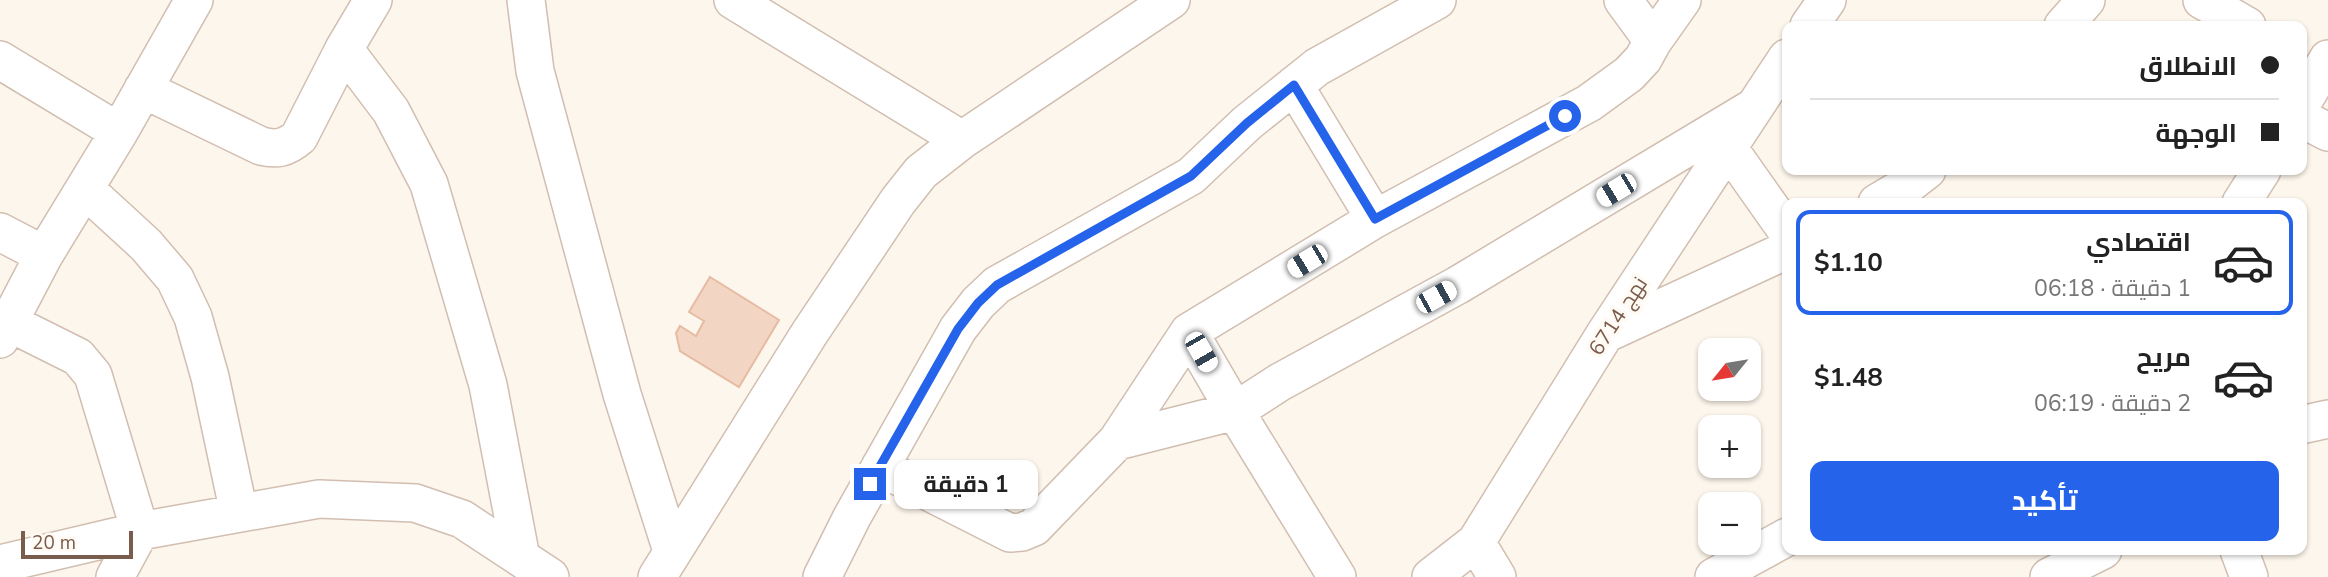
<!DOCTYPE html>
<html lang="ar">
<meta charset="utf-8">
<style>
body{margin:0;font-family:"Nunito Sans",Cairo,sans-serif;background:#f2f2f2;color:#222;direction:rtl;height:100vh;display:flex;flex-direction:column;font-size:26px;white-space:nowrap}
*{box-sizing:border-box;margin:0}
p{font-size:23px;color:#767676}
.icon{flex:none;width:38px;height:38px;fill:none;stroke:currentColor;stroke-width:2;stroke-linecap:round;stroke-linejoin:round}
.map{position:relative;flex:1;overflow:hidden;direction:ltr}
.sheet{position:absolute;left:1782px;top:198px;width:525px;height:357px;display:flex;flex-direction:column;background:#fff;border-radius:14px;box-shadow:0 2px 5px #0004;direction:rtl}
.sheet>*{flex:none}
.top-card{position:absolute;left:1782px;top:21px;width:525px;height:154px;border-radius:14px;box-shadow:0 2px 5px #0004;direction:rtl;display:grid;align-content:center;height:154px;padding:0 28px;background:#fff}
.needle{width:46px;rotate:240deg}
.controls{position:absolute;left:1698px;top:338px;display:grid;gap:14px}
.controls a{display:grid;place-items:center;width:63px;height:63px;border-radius:14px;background:#fff;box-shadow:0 2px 5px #0004;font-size:35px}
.scale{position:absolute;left:21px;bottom:18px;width:112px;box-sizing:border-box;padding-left:7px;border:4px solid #7a5c4d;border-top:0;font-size:19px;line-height:24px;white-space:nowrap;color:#7a5c4d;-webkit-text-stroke:5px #fffaf3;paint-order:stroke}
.end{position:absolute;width:32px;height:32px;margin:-16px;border:9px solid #2563eb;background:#fff;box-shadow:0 0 0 4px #fff}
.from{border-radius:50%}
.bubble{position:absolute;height:49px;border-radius:14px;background:#fff;box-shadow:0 2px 5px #0004;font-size:23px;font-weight:700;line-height:49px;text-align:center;direction:rtl}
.car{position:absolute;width:21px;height:42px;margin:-21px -10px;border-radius:9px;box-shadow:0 0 5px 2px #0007;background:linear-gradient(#fff 24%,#345 0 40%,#fff 0 76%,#345 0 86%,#fff 0)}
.top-card b{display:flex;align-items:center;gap:24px;height:66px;font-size:26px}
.top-card b+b{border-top:2px solid #e0e0e0}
.top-card i{width:18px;height:18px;background:#222}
ul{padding:12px 0 0;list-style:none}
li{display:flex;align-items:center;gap:21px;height:105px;margin:0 14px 10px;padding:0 14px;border:4px solid transparent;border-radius:14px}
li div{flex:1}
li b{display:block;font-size:26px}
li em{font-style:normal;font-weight:700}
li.active{border-color:#2563eb}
li>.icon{width:63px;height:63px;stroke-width:1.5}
.button{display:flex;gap:14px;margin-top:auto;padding:14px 28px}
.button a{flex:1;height:80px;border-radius:14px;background:#2563eb;color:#fff;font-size:28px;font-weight:700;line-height:80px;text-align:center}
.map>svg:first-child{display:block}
.building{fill:#f3d5c3;stroke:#e6bba3;stroke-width:2}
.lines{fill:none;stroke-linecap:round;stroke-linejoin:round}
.minor-casing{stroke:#d1beb0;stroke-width:40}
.minor{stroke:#fff;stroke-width:37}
.route{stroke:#2563eb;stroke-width:9}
.labels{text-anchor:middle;stroke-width:7;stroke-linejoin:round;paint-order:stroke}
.street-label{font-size:21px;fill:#7a5c4d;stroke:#fffaf3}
</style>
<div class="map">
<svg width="2328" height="577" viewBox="0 0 2328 577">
<rect width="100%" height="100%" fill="#fdf6ec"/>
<!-- building -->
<path class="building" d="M 710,277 L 779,320 L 739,387 L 680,351 L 676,333 L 680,326 L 696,336 L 704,321 L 689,312 Z"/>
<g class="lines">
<defs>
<path id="minor" d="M 526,0 L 535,71 L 622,394 L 672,551
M 733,0 L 962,140
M 1623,0 L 1653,41
M 2202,0 L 2247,26
M 1809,26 L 1827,0
M 2063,26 L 2086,0
M 344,49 L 391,111 L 429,184 L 488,385 L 521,558
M 0,60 L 119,132
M 1294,85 L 1375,219
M 143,89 L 261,146 C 277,150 286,148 299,137 L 344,49 L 373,0
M 2301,105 L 2328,59
M 2301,118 L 2328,132
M 1727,146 L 1787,231
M 85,189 L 146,245 L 175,279 L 193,317 L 210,377 L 239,513
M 1877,203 L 1909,184 L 1927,170
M 2241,203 L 2262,170
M 0,232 L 44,255
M 10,323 L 78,357 L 93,375 L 140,531 L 115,577
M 1189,332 L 1235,411 L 1337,577
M 1605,334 L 1787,250
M 0,339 L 44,255 L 119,132 L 194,0
M 2301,425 L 2328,419
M 1117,441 L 1235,411 L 1280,382 L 1458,285 L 1751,109
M 880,467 L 1010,533 L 1022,532 L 1034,527 L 1117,441 L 1189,332 L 1375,219 L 1589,103 L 1629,74 L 1643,59 L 1653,41 L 1682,0
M 2239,550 L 2249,577
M 0,564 L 140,531 L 319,499 L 415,503 L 462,519 L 550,577
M 657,577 L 809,334 L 898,201 L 921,172 L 962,140 L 1171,0
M 822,577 L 852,517 L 958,329 L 978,303 L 997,285 L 1191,176 L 1247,123 L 1317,67 L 1437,0
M 1431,577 L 1476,542
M 1497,577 L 1476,542 L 1605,334 L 1787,58
M 1714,577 L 1787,537
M 2049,577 L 2103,550"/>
</defs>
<!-- minor casing -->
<use href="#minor" class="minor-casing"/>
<!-- minor -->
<use href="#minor" class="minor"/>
</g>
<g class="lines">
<!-- route -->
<path class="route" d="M 870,484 L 958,329 L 978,303 L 997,285 L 1191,176 L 1247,123 L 1294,85 L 1375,219 L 1565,116"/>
</g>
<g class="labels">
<!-- street labels -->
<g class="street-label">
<text transform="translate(1618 316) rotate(-57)" y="7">نهج 6714</text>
</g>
</g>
</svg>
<div class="controls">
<a><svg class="needle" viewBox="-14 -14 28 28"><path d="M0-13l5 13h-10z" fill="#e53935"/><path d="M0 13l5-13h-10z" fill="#767676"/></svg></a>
<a>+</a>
<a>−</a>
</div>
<div class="scale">20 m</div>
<i class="end from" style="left:1565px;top:116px"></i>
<i class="end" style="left:870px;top:484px"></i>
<div class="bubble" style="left:894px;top:460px;width:144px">1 دقيقة</div>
<i class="car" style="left:1616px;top:190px;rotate:239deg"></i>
<i class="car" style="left:1307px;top:261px;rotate:239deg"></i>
<i class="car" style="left:1436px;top:297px;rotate:61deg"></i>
<i class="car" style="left:1201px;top:352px;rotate:150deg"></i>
<div class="top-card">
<b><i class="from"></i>الانطلاق</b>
<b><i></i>الوجهة</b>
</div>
<section class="sheet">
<ul>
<li class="active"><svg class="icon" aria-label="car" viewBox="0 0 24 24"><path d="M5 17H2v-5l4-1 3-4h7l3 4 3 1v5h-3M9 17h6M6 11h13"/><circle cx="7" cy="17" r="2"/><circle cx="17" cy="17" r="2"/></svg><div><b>اقتصادي</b><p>1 دقيقة · 06:18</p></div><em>$1.10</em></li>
<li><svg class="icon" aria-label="car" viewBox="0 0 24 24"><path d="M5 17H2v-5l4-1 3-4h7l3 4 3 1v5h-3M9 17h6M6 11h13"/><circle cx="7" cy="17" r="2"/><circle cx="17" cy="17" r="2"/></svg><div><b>مريح</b><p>2 دقيقة · 06:19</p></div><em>$1.48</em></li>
</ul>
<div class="button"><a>تأكيد</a></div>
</section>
</div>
